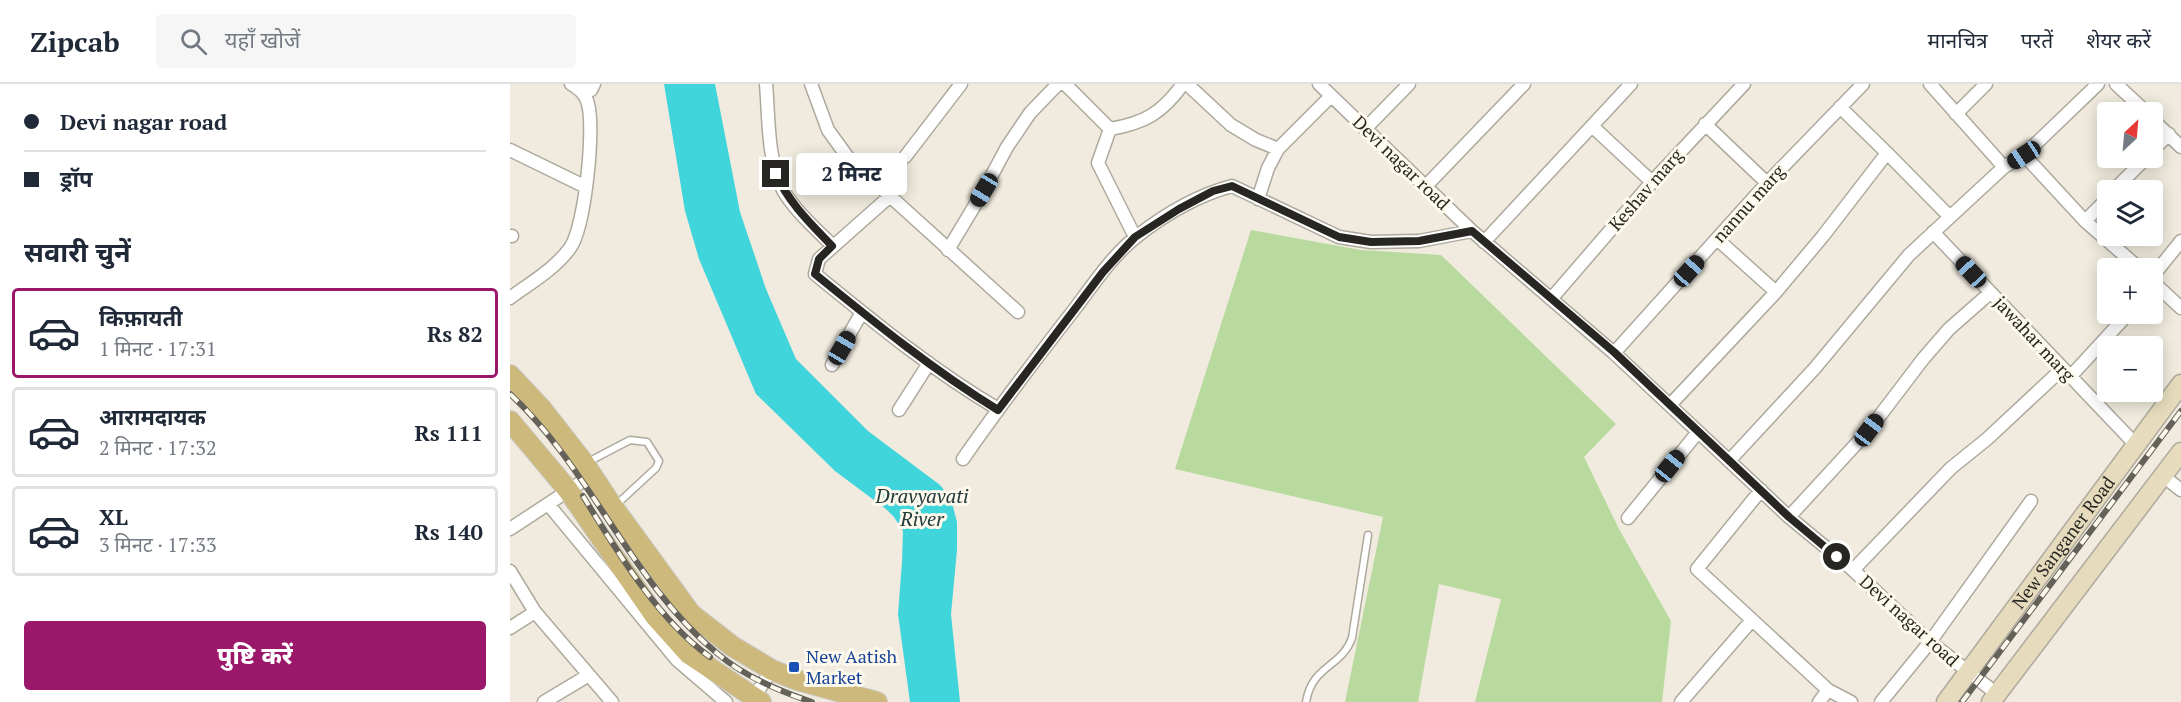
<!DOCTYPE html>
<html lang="hi">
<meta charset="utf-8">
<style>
body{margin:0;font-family:"PT Serif","Noto Sans Devanagari",serif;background:#f6f6f7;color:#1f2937;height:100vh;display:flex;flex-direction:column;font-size:22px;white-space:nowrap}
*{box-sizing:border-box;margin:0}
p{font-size:20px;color:#747a83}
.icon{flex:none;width:33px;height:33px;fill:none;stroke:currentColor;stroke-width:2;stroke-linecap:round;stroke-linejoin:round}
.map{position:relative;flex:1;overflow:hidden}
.side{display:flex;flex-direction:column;background:#fff;width:510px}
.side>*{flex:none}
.top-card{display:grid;align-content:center;height:132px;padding:0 24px;background:#fff}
.needle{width:39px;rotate:26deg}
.fabs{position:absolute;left:1587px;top:18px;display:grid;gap:12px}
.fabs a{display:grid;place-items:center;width:66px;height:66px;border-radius:6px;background:#fff;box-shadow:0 3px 15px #0003;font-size:30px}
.end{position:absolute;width:27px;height:27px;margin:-14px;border:8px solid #282622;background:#fff;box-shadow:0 0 0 3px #fff}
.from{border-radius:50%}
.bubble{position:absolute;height:42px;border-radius:6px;background:#fff;box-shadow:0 3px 15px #0003;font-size:20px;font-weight:800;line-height:42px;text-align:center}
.car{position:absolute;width:18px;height:36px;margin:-18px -9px;border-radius:8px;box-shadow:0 0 4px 2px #0007;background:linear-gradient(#222 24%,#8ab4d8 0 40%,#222 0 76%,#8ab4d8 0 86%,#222 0)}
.top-card b{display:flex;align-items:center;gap:21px;height:57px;font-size:22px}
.top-card b+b{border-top:2px solid #e0e1e3}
.top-card i{width:15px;height:15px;background:#1f2937}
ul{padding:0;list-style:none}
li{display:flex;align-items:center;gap:18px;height:90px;margin:0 12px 9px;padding:0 12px;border:3px solid #e0e1e3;border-radius:6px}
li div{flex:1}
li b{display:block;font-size:22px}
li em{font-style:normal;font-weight:800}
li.current{border-color:#9b176a}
li>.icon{width:54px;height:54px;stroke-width:1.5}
h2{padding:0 24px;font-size:27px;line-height:72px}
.cta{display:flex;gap:12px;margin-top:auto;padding:12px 24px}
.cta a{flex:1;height:69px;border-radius:6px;background:#9b176a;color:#fff;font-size:24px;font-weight:800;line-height:69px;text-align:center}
header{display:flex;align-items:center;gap:36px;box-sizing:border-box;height:84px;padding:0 30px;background:#fff;border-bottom:2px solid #e0e1e3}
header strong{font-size:28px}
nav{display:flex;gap:33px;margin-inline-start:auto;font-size:21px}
.search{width:420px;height:54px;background:#f6f6f7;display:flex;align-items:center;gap:15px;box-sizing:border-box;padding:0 21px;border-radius:6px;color:#747a83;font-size:22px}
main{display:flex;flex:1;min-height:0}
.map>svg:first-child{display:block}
.green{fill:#b8da9e}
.water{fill:#40d4db}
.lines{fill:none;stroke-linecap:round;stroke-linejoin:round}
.service-casing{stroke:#aea99d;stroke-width:9}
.minor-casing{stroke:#aea99d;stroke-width:15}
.secondary-casing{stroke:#aea99d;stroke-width:21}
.primary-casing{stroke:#cbcbca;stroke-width:22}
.service{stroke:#fff;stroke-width:6}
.minor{stroke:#fff;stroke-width:12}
.secondary{stroke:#e6dcbd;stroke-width:18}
.primary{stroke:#cdb97c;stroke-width:20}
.rail-casing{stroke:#63615a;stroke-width:6}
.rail{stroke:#fdf9ec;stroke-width:4;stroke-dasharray:11;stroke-linecap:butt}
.route{stroke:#282622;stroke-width:8}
.transit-dot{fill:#1a4fb4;stroke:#fdf9ec;stroke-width:2}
.labels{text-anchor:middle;stroke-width:6;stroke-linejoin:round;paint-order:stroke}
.street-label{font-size:18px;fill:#282622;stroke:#fdf9ec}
.transit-label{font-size:18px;fill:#164399;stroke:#fdf9ec;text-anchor:start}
.water-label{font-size:20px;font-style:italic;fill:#243c3d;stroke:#fdf9ec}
</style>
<header>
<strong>Zipcab</strong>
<div class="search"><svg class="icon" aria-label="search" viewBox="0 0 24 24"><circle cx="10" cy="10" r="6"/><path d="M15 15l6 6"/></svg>यहाँ खोजें</div>
<nav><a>मानचित्र</a><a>परतें</a><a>शेयर करें</a></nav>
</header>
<main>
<section class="side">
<div class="top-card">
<b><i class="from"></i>Devi nagar road</b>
<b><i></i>ड्रॉप</b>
</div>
<h2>सवारी चुनें</h2>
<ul>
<li class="current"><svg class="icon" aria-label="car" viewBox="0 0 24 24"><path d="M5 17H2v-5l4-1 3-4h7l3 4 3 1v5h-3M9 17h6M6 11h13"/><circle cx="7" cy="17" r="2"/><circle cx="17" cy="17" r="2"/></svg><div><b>किफ़ायती</b><p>1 मिनट · 17:31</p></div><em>Rs 82</em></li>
<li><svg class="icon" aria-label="car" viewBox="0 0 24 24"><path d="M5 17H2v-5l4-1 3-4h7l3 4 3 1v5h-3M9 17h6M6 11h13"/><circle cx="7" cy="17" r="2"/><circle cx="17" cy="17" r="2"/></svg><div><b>आरामदायक</b><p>2 मिनट · 17:32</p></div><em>Rs 111</em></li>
<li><svg class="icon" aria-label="car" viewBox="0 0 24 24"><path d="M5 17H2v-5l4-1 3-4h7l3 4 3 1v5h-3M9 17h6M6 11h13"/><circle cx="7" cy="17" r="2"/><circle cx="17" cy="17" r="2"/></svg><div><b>XL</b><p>3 मिनट · 17:33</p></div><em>Rs 140</em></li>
</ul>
<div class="cta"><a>पुष्टि करें</a></div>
</section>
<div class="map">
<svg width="1671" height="618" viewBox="0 0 1671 618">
<rect width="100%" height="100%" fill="#f0ebde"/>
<!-- green -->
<path class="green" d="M 741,146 L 851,166 L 931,171 L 1106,340 L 1074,373 L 1109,445 L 1161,537 L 1152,618 L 965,618 L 991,515 L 929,500 L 908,618 L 835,618 L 873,433 L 665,385 Z"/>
<!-- water -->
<path class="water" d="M 154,0 L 205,0 L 230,128 L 256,205 L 286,275 L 358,347 L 430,401 L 441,415 L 447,438 L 447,466 L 441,530 L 450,618 L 400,618 L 388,530 L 392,478 L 393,447 L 384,433 L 376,425 L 325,387 L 246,310 L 189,175 L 175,127 Z"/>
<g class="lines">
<defs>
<path id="service" d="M 78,378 L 120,356 L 137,358 L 149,377 L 146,384 L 106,421
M 796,618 C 802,581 831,584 842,554 L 858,451"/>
<path id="minor" d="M 256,0 C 259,34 257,75 273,106 C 285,127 306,145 323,162
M 301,0 L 318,46 L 339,75 L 508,228
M 555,0 L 600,45 L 588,79 L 625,153
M 677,0 L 721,41 L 746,56 L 768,65 L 821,12
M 809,0 L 962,147 L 1104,269 L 1279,433 L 1343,486 L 1420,558 L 1487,610
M 1420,0 L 1494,83
M 1606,0 L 1636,28
M 70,6 L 81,6 L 84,0
M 1446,30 L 1476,0
M 1642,35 L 1671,63
M 1195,40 L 1257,99
M 1082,42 L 1142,98
M 600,45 C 635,39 652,29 673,0
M 855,45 L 899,0
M 0,66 L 76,103
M 1642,67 L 1659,50
M 1514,71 L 1575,137 L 1598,114
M 395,73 L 451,0
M 915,103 L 1014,0
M 1604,106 L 1636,74
M 379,113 L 309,175 L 305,190 C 364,238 423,287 488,325
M 748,115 L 758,84 L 768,65
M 1440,133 L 1494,83 L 1514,71 L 1588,0
M 1575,137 L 1629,184
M 1423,148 L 1626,361
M 0,152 L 2,152
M 1207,155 L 1266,208
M 974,158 L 1121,0
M 438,166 L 474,106 L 497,63 L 520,29 L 548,0
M 1642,193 L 1671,157
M 1642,197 L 1671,224
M 0,214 C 20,199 45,185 60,164 C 75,144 85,44 78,20 C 76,10 69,5 61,0
M 1041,215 L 1142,98 L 1234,0
M 1104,269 L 1257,99 L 1353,0
M 322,281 L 352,228
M 1560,293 L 1618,230
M 1160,321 L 1266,208 L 1313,152 L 1377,69 L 1330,23
M 389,326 L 419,279
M 453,375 C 489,323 528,272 567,222 C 584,199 604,170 626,153 C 654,131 688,111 722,102 L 829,153 L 861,158 L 909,157 L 962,147
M 1219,377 L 1305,284 L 1399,171 L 1440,133 L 1377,69
M 1653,392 L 1671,406
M 1251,406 L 1187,485 L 1318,606 L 1341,618
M 38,420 L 167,576 L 216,618
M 1279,433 L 1359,346 L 1413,275 L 1439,245 L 1480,209
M 1118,434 L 1188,348
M 0,445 L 82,391
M 1343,486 L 1441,384 L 1477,355 L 1552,285
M 0,487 L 25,528 L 102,618
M 0,544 L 25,528
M 241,617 L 262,586
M 34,618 L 79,591
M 1171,618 L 1242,536
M 1309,618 L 1318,606
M 1371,618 L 1420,558 L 1521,417"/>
<g id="secondary">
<path id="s1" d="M 1436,618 L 1671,300"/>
<path d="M 1481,618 L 1671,368"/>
</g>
<path id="primary" d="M 0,291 L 31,324 L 74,379 L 103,423 L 181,530 L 222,562 L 262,586 L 287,596 L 367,618
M 0,337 L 58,406 L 145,532 L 179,570 L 251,618"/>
</defs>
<!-- service casing -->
<use href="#service" class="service-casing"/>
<!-- minor casing -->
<use href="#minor" class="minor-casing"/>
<!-- secondary casing -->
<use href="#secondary" class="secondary-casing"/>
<!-- primary casing -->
<use href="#primary" class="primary-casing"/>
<!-- service -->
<use href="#service" class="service"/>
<!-- minor -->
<use href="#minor" class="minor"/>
<!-- secondary -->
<use href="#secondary" class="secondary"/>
<!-- primary -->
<use href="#primary" class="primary"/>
<defs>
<path id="rail" d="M 0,310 C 82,386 121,499 208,570 C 235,593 269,607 302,618
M 73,412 C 106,466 148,536 200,573
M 1452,618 L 1671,327"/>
</defs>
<!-- rail casing -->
<use href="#rail" class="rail-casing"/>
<!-- rail -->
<use href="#rail" class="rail"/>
</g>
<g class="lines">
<!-- route -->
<path class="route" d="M 266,90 C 279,119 300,139 322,162 L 309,175 L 305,190 C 364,238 423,286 488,326 L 593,188 L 625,153 L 669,125 L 703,107 L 722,102 L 829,153 L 861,158 L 909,157 L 962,147 L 1104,268 L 1279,433 L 1327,473"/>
</g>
<!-- markers -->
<rect class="transit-dot" x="278" y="577" width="12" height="12" rx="3"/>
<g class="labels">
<!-- street labels -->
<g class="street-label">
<text transform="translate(891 79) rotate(44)" y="6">Devi nagar road</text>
<text transform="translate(1136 106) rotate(-49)" y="6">Keshav marg</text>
<text transform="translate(1239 120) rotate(-48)" y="6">nannu marg</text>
<text transform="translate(1524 255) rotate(47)" y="6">jawahar marg</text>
<text dy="6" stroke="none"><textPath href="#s1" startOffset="198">New Sanganer Road</textPath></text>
<text transform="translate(1399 537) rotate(42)" y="6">Devi nagar road</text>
</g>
<!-- transit labels -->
<g class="transit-label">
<text x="296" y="579">New Aatish<tspan x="296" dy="21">Market</tspan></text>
</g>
<!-- water labels -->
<g class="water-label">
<text x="412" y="419">Dravyavati<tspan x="412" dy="23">River</tspan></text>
</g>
</g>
</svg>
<div class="fabs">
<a><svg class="needle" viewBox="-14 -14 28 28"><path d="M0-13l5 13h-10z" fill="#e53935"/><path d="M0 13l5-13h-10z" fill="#747a83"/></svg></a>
<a><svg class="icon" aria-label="layers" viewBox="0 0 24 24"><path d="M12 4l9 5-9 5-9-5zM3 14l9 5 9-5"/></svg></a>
<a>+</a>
<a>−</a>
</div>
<i class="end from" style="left:1327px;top:473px"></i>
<i class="end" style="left:266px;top:90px"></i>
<div class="bubble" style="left:286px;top:69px;width:111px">2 मिनट</div>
<i class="car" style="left:1514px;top:71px;rotate:237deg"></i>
<i class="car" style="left:474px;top:106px;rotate:211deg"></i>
<i class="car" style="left:1179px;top:187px;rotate:42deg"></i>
<i class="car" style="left:1461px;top:188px;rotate:317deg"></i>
<i class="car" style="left:332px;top:264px;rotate:30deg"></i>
<i class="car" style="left:1359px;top:346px;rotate:37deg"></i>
<i class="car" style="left:1160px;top:382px;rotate:39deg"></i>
</div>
</main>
